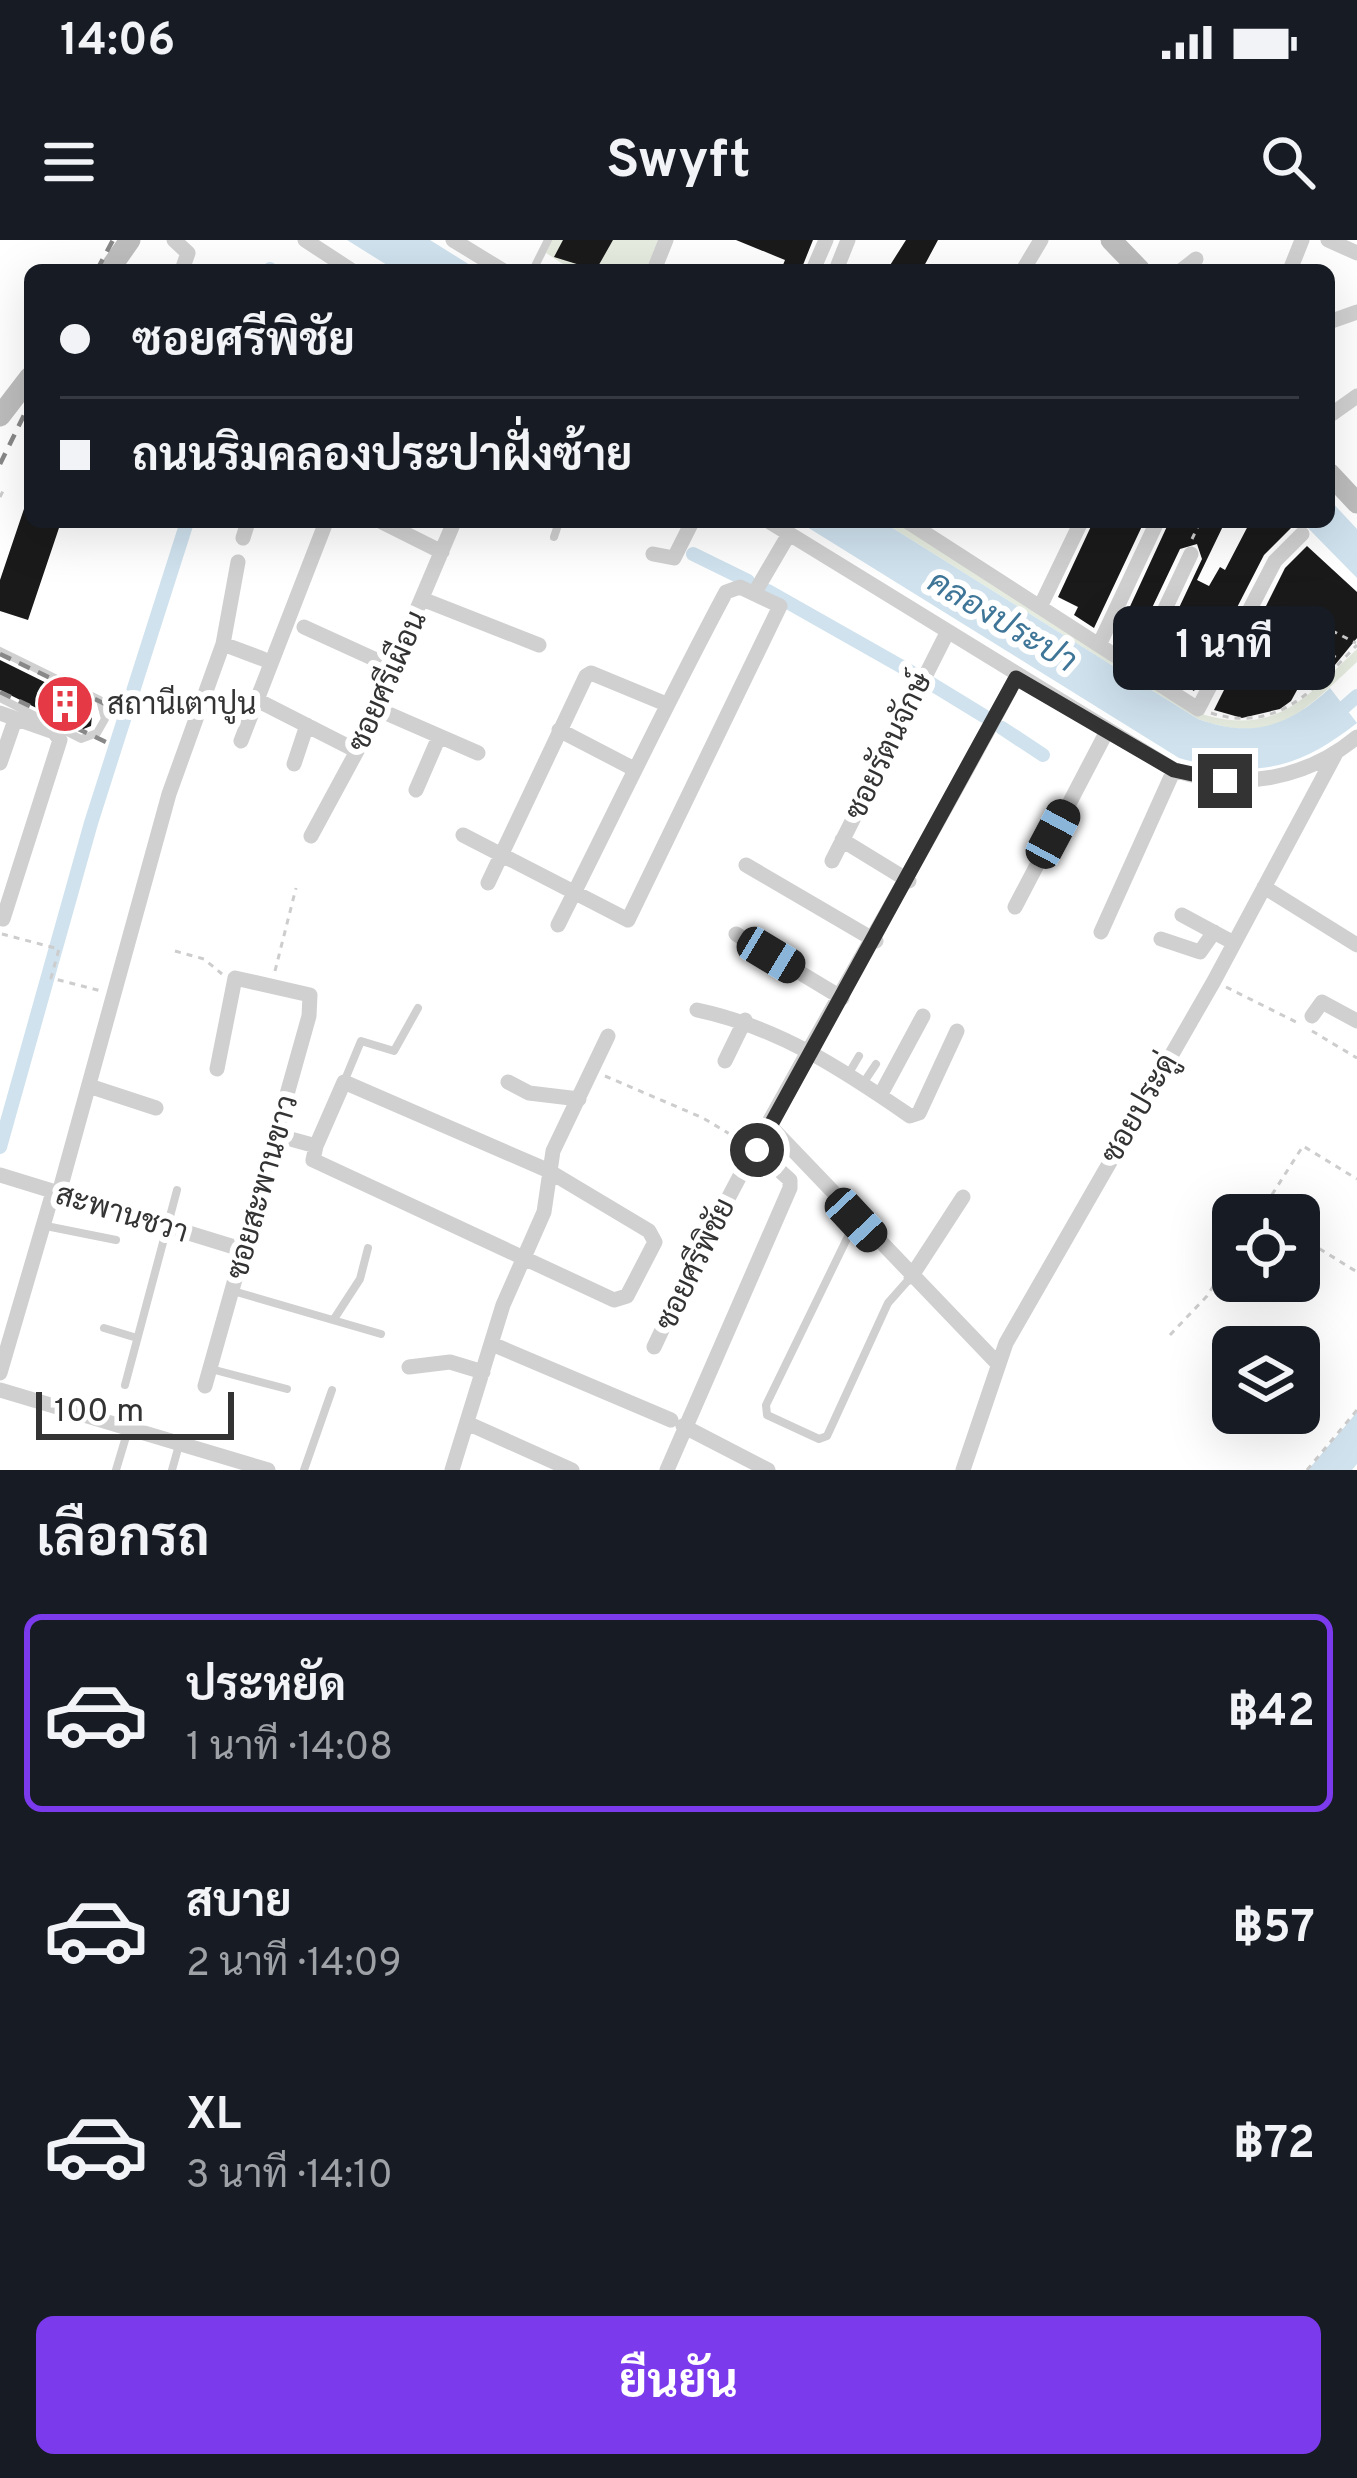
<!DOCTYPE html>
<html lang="th">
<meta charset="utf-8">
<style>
body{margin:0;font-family:Overpass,Sarabun,sans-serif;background:#20242c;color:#f1f3f6;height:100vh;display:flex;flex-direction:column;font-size:45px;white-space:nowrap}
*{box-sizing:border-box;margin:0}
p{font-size:39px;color:#9ea1a6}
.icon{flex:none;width:66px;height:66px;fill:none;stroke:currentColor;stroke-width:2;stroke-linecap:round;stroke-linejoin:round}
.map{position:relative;height:1230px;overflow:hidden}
.details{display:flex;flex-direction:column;background:#171b24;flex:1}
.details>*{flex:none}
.hud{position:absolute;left:24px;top:24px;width:1311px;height:264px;border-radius:18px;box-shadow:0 12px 48px #0002;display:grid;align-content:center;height:264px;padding:0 36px;background:#171b24}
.fabs{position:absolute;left:1212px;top:954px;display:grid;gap:24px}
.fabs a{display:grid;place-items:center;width:108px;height:108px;border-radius:18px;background:#171b24;box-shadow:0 12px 48px #0002;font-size:60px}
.scale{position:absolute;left:36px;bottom:30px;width:198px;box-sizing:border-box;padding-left:12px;border:6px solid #333;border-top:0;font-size:33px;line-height:42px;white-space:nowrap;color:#333;-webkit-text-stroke:9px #fff;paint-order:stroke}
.end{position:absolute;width:54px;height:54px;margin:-27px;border:15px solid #333;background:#fff;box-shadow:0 0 0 6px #fff}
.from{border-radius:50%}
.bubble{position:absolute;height:84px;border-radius:18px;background:#171b24;box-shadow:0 12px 48px #0002;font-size:39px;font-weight:700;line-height:84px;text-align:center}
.car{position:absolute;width:36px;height:72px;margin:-36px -18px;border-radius:15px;box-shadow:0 0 9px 3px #0007;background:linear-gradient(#222 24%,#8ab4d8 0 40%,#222 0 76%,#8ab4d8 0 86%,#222 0)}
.hud b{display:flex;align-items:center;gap:42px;height:114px;font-size:45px}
.hud b+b{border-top:3px solid #363941}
.hud i{width:30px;height:30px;background:#f1f3f6}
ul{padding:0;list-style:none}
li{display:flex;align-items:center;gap:36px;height:198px;margin:0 24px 18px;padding:0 12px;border:6px solid transparent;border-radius:18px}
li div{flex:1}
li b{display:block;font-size:45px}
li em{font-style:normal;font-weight:700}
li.on{border-color:#7c3aed}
li>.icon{width:108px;height:108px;stroke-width:1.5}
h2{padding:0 36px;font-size:54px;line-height:144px}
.primary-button{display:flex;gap:24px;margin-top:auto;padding:24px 36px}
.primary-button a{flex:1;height:138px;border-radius:18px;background:#7c3aed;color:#fff;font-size:48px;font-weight:700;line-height:138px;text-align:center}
.status{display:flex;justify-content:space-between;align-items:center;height:84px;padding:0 60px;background:#171b24;direction:ltr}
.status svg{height:33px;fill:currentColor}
header{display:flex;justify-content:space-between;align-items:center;height:156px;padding:0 36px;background:#171b24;font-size:54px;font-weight:700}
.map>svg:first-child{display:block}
.green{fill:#e6ecdf}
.water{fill:#cfe2ee}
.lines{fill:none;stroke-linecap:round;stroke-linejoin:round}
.canal{stroke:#cfe2ee;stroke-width:14}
.building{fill:#1a1a1a}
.path{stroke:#cdcdcd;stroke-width:3;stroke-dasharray:6 6;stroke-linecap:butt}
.lane{stroke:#d0d0d0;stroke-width:8}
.street{stroke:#d0d0d0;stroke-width:15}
.secondary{stroke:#bdbdbd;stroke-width:21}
.rail{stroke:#888;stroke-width:4.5;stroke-dasharray:12 9;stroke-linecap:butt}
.route{stroke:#333;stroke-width:15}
.labels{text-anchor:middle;stroke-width:12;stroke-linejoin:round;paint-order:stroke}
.street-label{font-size:30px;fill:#333;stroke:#fff}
.poi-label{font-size:30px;fill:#333;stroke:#fff;text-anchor:start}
.water-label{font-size:33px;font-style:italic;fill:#3f7597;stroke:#fff}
</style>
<div class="status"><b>14:06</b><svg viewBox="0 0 49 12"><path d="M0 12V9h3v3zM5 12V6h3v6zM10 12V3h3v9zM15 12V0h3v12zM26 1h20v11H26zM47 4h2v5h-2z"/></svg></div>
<header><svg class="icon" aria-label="menu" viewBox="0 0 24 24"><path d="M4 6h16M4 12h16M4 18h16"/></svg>Swyft<svg class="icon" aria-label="search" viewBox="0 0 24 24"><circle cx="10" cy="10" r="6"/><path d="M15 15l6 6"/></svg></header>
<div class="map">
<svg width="1357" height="1230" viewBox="0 0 1357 1230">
<rect width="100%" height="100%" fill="#fff"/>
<!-- green -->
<path class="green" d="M 552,0 L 658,0 L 646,30 L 564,30 L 566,26 L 546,13 Z
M 883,282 L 896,282 L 1205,475 C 1279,496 1309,454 1357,409 L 1357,422 C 1304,471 1275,507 1198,479 Z"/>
<!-- water -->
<path class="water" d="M 347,0 L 430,0 L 478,30 L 395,30 Z
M 1329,259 L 1357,289 L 1357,338 L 1302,282 L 1329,282 Z
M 799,282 L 883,282 L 1198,479 C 1252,499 1289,486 1330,448 L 1357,483 C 1296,531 1252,539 1179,518 Z
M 1357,1172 L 1357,1224 L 1352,1230 L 1308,1230 Z"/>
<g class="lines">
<!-- canal -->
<path class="canal" d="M 270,30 L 270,29
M 693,314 L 748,341
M 768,351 L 911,432
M 930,443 L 984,476
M 1334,476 L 1357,456
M 1002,488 L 1043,515
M 0,907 L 91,583 L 187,282"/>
</g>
<!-- building -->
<path class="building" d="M 563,0 L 613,0 L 596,30 L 554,17 Z
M 736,0 L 813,0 L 801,30 L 781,30 L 785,20 Z
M 906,0 L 938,0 L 923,28 L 887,30 Z
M 28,257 L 30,282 L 61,282 L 28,380 L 0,371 L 0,340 Z
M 1093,282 L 1144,282 L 1094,388 L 1074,375 L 1078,367 L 1058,357 Z
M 1169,282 L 1225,282 L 1197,340 L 1209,346 L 1220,327 L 1225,330 L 1250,282 L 1285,282 L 1291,288 L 1264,315 L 1194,451 L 1152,425 L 1202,319 L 1197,304 L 1180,309 L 1131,412 L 1114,401 Z
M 1307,306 L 1357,352 L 1357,398 L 1330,431 L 1325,428 L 1318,439 L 1307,432 L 1291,461 L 1280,469 L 1242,478 L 1214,470 L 1285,328 Z
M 0,420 L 93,466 L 91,486 L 81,490 L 0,450 Z"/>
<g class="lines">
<!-- path -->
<path class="path" d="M 0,257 L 4,249
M 1192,299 L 1200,282
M 1321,385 L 1356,403
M 1300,395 L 1340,420
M 1211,473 C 1278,494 1314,449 1357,405
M 2,694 L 59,709 L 51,738 L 101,751
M 175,711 L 204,719 L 222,734
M 275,731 L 296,648
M 1226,747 L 1298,783
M 1312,791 L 1357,818
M 605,836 L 703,878 L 743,902
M 1259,975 L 1303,906 L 1357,939
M 1299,996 L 1357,1032
M 1170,1095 L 1207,1056 L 1233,1015
M 1307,1230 L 1357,1170"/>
<!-- lane -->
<path class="lane" d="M 533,30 L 548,0
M 554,297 L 559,282
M 0,411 L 100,460 L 105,479 L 97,493 L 81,499 L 0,458
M 849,833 L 859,816
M 344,842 L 361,801 L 394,811 L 418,768
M 864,842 L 876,824
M 856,980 L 766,1165 L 767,1175 L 819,1199 L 827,1196 L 888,1063 L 911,1037
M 46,986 L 116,1000
M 233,1051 L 381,1094
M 334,1079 L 360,1039 L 368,1008
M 104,1088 L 137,1098
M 211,1129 L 287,1149
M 125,1145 L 177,950
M 116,1230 L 128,1190
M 172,1230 L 179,1205
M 304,1230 L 332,1150"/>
<!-- street -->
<path class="street" d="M 174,0 L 188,13 L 182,30
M 305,0 L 351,30
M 453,0 L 502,30
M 1328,0 L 1357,13
M 654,30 L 666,0
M 813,30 L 826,0
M 836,30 L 848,0
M 1023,30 L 1041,0
M 1182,30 L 1196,19
M 1290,30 L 1302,0
M 1329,82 L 1357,72
M 1329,176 L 1357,156
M 382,282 L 442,312
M 770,282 L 1174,530 C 1238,551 1305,540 1357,497
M 908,282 L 1198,469 L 1275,321 L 1302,294
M 243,298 L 248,282
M 653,314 L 674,318 L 692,282
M 755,352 L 789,294
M 422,359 L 539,405
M 1041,365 L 1081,282
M 304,387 L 394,428
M 1100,403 L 1157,282
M 223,404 L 263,419
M 1137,428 L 1191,314
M 255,459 L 357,511
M 377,469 L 478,513
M 0,473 L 54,492 L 60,500 L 3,679
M 559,490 L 634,529
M 241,501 L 326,282
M 0,523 L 15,480
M 294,524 L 307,485
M 416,550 L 439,497
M 463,595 L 628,680 L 780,366 L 740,347 L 726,352 C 667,462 614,574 558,685
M 311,596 L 357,511 L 454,282
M 842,600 L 909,641
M 832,621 L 947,393
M 746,625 L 876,701
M 488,643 L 586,436 L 591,433 L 666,464
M 1264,647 L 1357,705
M 1015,667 L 1106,493
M 1182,675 L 1234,703
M 1101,692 L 1174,530
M 736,694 L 842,758
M 1161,699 L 1200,712 L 1214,692
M 697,770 C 778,787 842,829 910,876 L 919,873 L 957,791
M 1312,776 L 1322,762 L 1357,781
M 725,821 L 745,780
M 508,842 L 529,853 L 579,859
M 89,846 L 156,868
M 881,854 L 923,776
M 769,885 L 998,1124
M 276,895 L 316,906 L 313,920 L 614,1060 L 627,1056 L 655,1002 L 649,991 L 547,930 L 344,842 L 316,906
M 0,935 L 244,1010
M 59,953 L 169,554 L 223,404 L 238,322
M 911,1037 L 963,957
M 492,1104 L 671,1180
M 654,1107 C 761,878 898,663 1016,438
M 409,1127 L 450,1122 L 483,1132
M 0,1133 L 53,952
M 205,1146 L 309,776 L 310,755 L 235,738 L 217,829
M 0,1150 L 268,1230
M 467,1183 L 572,1230
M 683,1186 L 768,1230
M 452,1230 L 503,1065 L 544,972 L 553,911 L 608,796
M 667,1230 L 790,948 L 790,940 L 757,910
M 963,1230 L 1006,1103 L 1214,741 L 1335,515"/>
<!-- secondary -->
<path class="secondary" d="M 1111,0 L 1140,30
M 109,30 L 130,0
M 0,176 L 30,137
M 1329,233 L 1357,263"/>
<!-- rail -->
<path class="rail" d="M 97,30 L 113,0
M 0,224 L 30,163
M 0,414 L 122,472
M 0,452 L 108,503"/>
</g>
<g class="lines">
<!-- route -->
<path class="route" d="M 757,910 L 1016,438 L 1174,530 L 1225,541"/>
</g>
<!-- icons -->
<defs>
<symbol id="building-disc" viewBox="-11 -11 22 22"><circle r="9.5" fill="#e63946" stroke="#fff"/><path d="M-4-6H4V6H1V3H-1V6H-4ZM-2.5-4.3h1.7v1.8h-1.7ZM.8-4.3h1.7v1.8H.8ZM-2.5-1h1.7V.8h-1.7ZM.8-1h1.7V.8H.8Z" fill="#fff"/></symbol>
</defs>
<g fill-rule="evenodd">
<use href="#building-disc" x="32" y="431" width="66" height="66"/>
</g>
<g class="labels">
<!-- street labels -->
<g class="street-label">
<text transform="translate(387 441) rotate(-66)" y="10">ซอยศรีเผือน</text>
<text transform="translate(888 506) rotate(-64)" y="10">ซอยรัตนจักษ์</text>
<text transform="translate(1139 868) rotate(-60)" y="10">ซอยประดู่</text>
<text transform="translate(262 947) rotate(-74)" y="10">ซอยสะพานขาว</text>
<text transform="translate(122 973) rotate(17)" y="10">สะพานชวา</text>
<text transform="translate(695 1024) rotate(-64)" y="10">ซอยศรีพิชัย</text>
</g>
<!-- poi labels -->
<g class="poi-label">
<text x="107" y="474">สถานีเตาปูน</text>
</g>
<!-- water labels -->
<g class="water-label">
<text transform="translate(1003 380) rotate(31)" y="12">คลองประปา</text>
</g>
</g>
</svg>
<div class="fabs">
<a><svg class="icon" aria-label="locate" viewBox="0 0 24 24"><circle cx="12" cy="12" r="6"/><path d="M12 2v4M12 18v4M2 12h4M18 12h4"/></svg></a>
<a><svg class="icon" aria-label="layers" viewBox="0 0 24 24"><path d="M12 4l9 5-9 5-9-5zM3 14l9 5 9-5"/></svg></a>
</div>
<div class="scale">100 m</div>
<i class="end from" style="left:757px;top:910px"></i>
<i class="end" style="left:1225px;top:541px"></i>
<div class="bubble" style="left:1113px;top:366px;width:222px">1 นาที</div>
<i class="car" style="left:1053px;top:594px;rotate:28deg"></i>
<i class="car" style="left:771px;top:715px;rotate:121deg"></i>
<i class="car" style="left:856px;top:980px;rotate:137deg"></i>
<div class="hud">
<b><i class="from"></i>ซอยศรีพิชัย</b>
<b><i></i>ถนนริมคลองประปาฝั่งซ้าย</b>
</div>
</div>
<section class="details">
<h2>เลือกรถ</h2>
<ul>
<li class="on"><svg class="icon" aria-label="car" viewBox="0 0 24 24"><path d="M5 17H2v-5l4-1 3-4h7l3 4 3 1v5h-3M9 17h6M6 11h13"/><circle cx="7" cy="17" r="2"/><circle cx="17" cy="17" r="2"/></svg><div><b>ประหยัด</b><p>1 นาที · 14:08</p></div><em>฿42</em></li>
<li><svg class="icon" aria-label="car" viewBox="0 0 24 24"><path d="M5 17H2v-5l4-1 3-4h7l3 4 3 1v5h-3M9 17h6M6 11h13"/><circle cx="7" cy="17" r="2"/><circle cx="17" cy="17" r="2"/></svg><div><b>สบาย</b><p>2 นาที · 14:09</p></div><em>฿57</em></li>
<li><svg class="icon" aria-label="car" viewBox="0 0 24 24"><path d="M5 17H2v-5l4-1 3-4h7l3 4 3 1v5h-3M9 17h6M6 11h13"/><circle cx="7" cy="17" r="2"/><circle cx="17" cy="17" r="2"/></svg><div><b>XL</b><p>3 นาที · 14:10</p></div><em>฿72</em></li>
</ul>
<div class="primary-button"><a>ยืนยัน</a></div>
</section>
